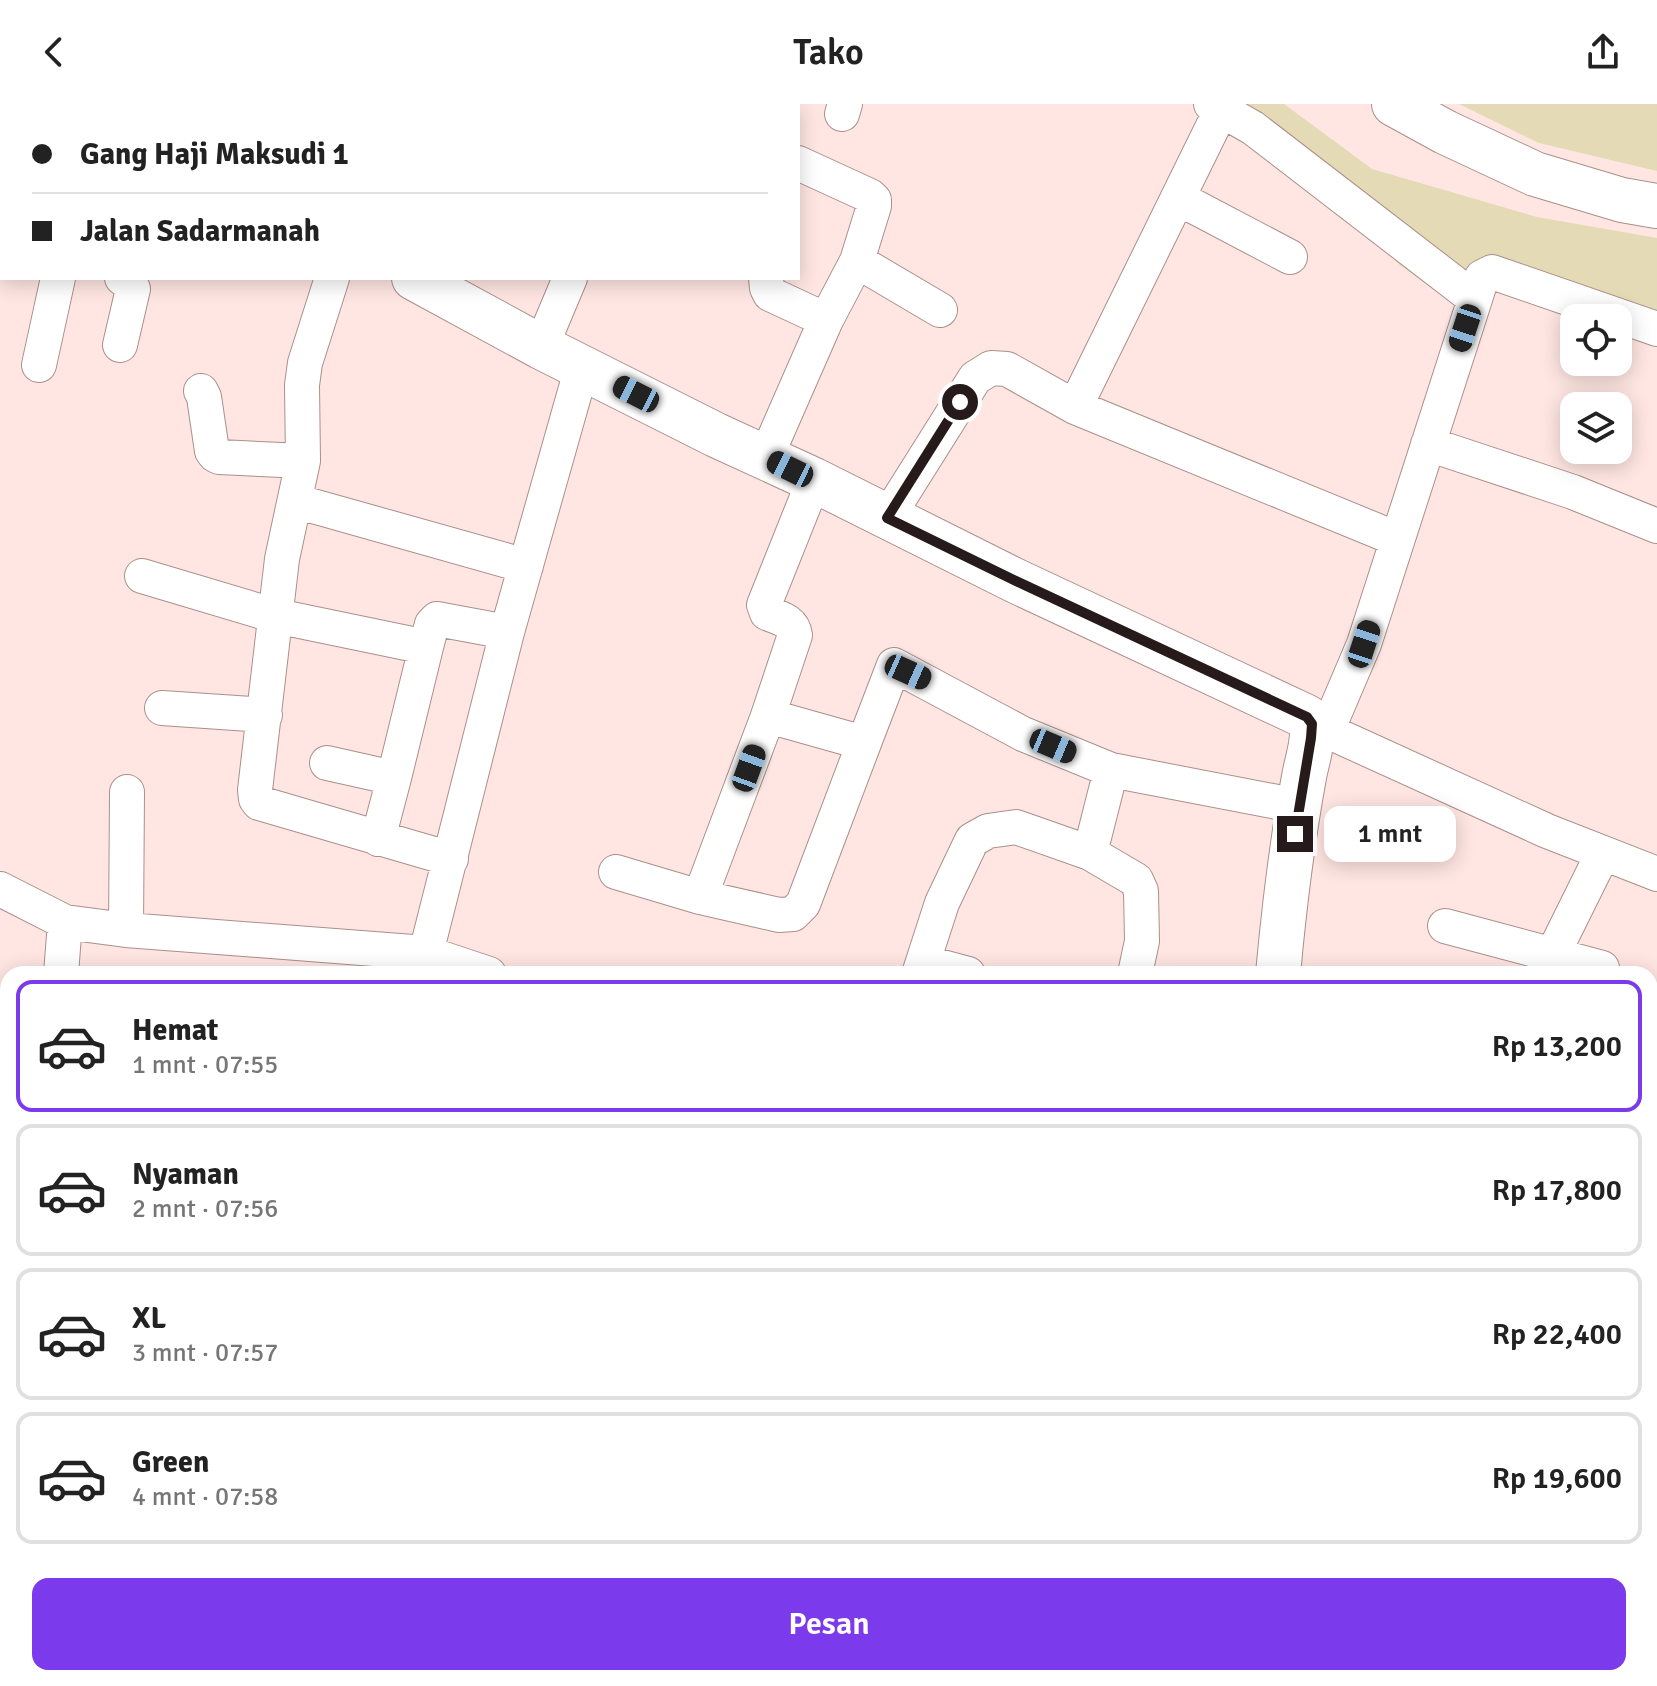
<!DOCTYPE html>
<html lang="id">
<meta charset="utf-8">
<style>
body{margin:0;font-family:Signika,sans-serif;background:#f2f2f2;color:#222;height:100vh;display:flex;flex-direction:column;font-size:30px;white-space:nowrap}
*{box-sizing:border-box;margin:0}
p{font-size:26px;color:#767676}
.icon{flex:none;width:44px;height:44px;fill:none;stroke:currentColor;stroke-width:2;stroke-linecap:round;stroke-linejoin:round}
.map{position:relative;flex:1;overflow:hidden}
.panel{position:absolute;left:0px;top:862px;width:1658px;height:720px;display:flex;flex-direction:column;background:#fff;border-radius:24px 24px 0 0;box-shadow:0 4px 20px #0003}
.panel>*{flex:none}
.guide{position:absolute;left:0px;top:0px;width:800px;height:176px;box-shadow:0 4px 20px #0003;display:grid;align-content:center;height:176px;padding:0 32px;background:#fff}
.controls{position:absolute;left:1560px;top:200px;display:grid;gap:16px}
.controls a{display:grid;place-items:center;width:72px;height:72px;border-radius:16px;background:#fff;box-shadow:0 4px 20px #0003;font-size:40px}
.end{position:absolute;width:36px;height:36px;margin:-18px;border:10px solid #261b1a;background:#fff;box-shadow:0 0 0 4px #fff}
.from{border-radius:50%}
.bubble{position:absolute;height:56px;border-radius:16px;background:#fff;box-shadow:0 4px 20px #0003;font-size:26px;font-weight:600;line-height:56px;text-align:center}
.car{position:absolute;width:24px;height:48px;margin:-24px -12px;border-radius:10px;box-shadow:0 0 6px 2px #0007;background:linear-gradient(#222 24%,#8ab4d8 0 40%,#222 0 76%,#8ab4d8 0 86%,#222 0)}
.guide b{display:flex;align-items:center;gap:28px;height:76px;font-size:30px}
.guide b+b{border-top:2px solid #e0e0e0}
.guide i{width:20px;height:20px;background:#222}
ul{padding:14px 0 0;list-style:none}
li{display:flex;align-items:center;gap:24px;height:132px;margin:0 16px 12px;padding:0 16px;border:4px solid #e0e0e0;border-radius:16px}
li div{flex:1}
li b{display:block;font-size:30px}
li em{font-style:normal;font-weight:600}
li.on{border-color:#7c3aed}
li>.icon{width:72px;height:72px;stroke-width:1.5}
.button{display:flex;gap:16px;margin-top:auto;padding:16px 32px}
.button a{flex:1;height:92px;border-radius:16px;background:#7c3aed;color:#fff;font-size:32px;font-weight:600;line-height:92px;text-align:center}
header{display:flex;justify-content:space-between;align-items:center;height:104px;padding:0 32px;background:#fff;font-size:36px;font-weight:600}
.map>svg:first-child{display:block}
.green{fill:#e4dab5}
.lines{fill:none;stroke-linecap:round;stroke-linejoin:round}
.minor-casing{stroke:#ab8f8a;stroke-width:36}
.secondary-casing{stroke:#ab8f8a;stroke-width:46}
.motorway-casing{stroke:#ab8f8a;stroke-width:46}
.minor{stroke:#fff;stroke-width:34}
.secondary{stroke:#fff;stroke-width:44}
.motorway{stroke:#fff;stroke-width:44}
.route{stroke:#261b1a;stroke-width:10}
</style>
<header><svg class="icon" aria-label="back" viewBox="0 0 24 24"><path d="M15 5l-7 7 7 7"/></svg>Tako<svg class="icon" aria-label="share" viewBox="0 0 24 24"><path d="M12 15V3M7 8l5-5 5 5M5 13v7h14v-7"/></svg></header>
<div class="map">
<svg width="1657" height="1582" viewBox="0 0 1657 1582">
<rect width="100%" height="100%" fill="#ffe6e2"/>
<!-- green -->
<path class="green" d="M 1233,0 L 1284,0 L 1372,65 L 1537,113 L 1657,134 L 1657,215 L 1488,182 L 1452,199 L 1400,161 Z
M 1459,0 L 1657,0 L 1657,67 L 1539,39 Z"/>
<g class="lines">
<defs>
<path id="minor" d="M 484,0 L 488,2
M 666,0 L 671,2
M 1211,0 L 1253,24 L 1475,195 L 1482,173 L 1492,168 L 1657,225
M 290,2 L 291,0
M 635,2 L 636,0
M 842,10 L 845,0
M 798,59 L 870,92 L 874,96 L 874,102 L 857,157 L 940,206
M 1178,94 L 1290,153
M 0,120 L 2,120
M 332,174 L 305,259 L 302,281 L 303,357 L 282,455 L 255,686 L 256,695 L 259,699 L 451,755
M 766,174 L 767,184 L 770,190 L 826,216
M 120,241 L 133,185 L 131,180 L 122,174
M 541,243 L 570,174
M 39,261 L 58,174
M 201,287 L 204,293 L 212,347 L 215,351 L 219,353 L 303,357
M 1075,303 L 1221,6
M 1428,340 L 1573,388 L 1657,422
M 766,353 L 826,216 L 857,157
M 295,397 L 526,462
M 887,414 L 975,274 L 991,264 L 1007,265 L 1075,303 L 1397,435
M 142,472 L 276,512 L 426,543
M 162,604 L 265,611
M 1312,620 L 1547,727 L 1657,770
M 1327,627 L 1364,540 L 1475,195
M 864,639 L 894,561 L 1023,630 L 1111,666 L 1298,702
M 327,659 L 394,674 L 426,543 L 432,520 L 437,515 L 507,528
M 378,735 L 394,674
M 1090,749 L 1111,666
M 616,768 L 700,793 L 779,811 L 793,810 L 803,800 L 864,639 L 768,612 L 795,531 C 793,516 779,514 767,509 L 764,501 L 814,376
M 0,785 L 65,818 L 126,826 L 426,849 L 489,870
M 700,793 L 768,612
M 1445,822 L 1602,864
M 126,826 L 127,688
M 426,849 L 507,528 L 582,263
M 1552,852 L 1603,749
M 923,858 L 968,870
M 61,870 L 65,818
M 919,870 L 942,799 L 972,736 L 988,727 L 1016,723 L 1090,749 L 1136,776 L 1141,787 L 1142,837 L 1135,870
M 1650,958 L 1657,958
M 0,964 L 8,964
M 0,1114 L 8,1115
M 0,1158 L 8,1243
M 1650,1167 L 1657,1168
M 0,1285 L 8,1270
M 1650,1305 L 1657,1307
M 0,1395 L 8,1399
M 1650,1481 L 1657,1465
M 1650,1540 L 1657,1541
M 15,1574 L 42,1582
M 426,1574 L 472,1576 L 479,1579 L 481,1582
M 159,1582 L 160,1574
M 630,1582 L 631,1574
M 1316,1582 L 1319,1574"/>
<path id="secondary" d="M 93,0 L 96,2
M 414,174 L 541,243 L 716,331 L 814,376 L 1016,477 L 1307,613 C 1318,628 1307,655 1304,673 C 1292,738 1284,804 1278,870
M 1159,1582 L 1163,1574"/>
<path id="motorway" d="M 1394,0 L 1445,28 L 1535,70 L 1622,96 L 1657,102"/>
</defs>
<!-- minor casing -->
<use href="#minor" class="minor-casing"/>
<!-- secondary casing -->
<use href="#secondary" class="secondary-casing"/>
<!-- motorway casing -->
<use href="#motorway" class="motorway-casing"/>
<!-- minor -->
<use href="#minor" class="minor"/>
<!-- secondary -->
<use href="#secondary" class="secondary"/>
<!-- motorway -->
<use href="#motorway" class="motorway"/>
</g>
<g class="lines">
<!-- route -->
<path class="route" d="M 960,298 L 887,414 L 1016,477 L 1307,613 L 1312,620 L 1311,634 L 1295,730"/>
</g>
</svg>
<div class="controls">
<a><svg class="icon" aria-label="locate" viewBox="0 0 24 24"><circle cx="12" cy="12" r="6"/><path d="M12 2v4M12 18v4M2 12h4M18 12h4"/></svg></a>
<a><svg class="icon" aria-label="layers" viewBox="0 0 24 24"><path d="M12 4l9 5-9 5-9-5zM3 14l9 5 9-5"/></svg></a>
</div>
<i class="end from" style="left:960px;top:298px"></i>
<i class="end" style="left:1295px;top:730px"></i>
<div class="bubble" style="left:1324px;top:702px;width:132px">1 mnt</div>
<i class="car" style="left:1465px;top:224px;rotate:198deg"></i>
<i class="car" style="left:636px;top:290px;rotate:297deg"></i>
<i class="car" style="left:790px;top:365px;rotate:296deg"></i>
<i class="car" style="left:1364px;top:540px;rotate:18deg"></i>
<i class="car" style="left:908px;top:568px;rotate:114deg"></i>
<i class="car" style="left:1053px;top:642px;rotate:113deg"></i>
<i class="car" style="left:749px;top:664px;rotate:20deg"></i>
<div class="guide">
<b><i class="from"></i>Gang Haji Maksudi 1</b>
<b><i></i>Jalan Sadarmanah</b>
</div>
<section class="panel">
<ul>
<li class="on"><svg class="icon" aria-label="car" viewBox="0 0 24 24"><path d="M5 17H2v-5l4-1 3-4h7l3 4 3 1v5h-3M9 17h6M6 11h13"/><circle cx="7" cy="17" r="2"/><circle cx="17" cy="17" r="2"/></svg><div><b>Hemat</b><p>1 mnt · 07:55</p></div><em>Rp 13,200</em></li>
<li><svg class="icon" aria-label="car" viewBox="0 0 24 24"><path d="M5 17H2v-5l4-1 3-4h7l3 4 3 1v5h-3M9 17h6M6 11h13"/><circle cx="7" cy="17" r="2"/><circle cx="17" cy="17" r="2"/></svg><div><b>Nyaman</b><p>2 mnt · 07:56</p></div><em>Rp 17,800</em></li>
<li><svg class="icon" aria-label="car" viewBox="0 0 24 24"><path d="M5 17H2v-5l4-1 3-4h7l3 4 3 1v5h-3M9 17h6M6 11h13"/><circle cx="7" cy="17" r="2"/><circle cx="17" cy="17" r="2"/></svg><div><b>XL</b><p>3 mnt · 07:57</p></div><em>Rp 22,400</em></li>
<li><svg class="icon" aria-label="car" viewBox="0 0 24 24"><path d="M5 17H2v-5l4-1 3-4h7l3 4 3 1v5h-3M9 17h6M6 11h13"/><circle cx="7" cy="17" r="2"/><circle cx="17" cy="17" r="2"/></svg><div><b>Green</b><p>4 mnt · 07:58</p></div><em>Rp 19,600</em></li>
</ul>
<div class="button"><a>Pesan</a></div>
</section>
</div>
